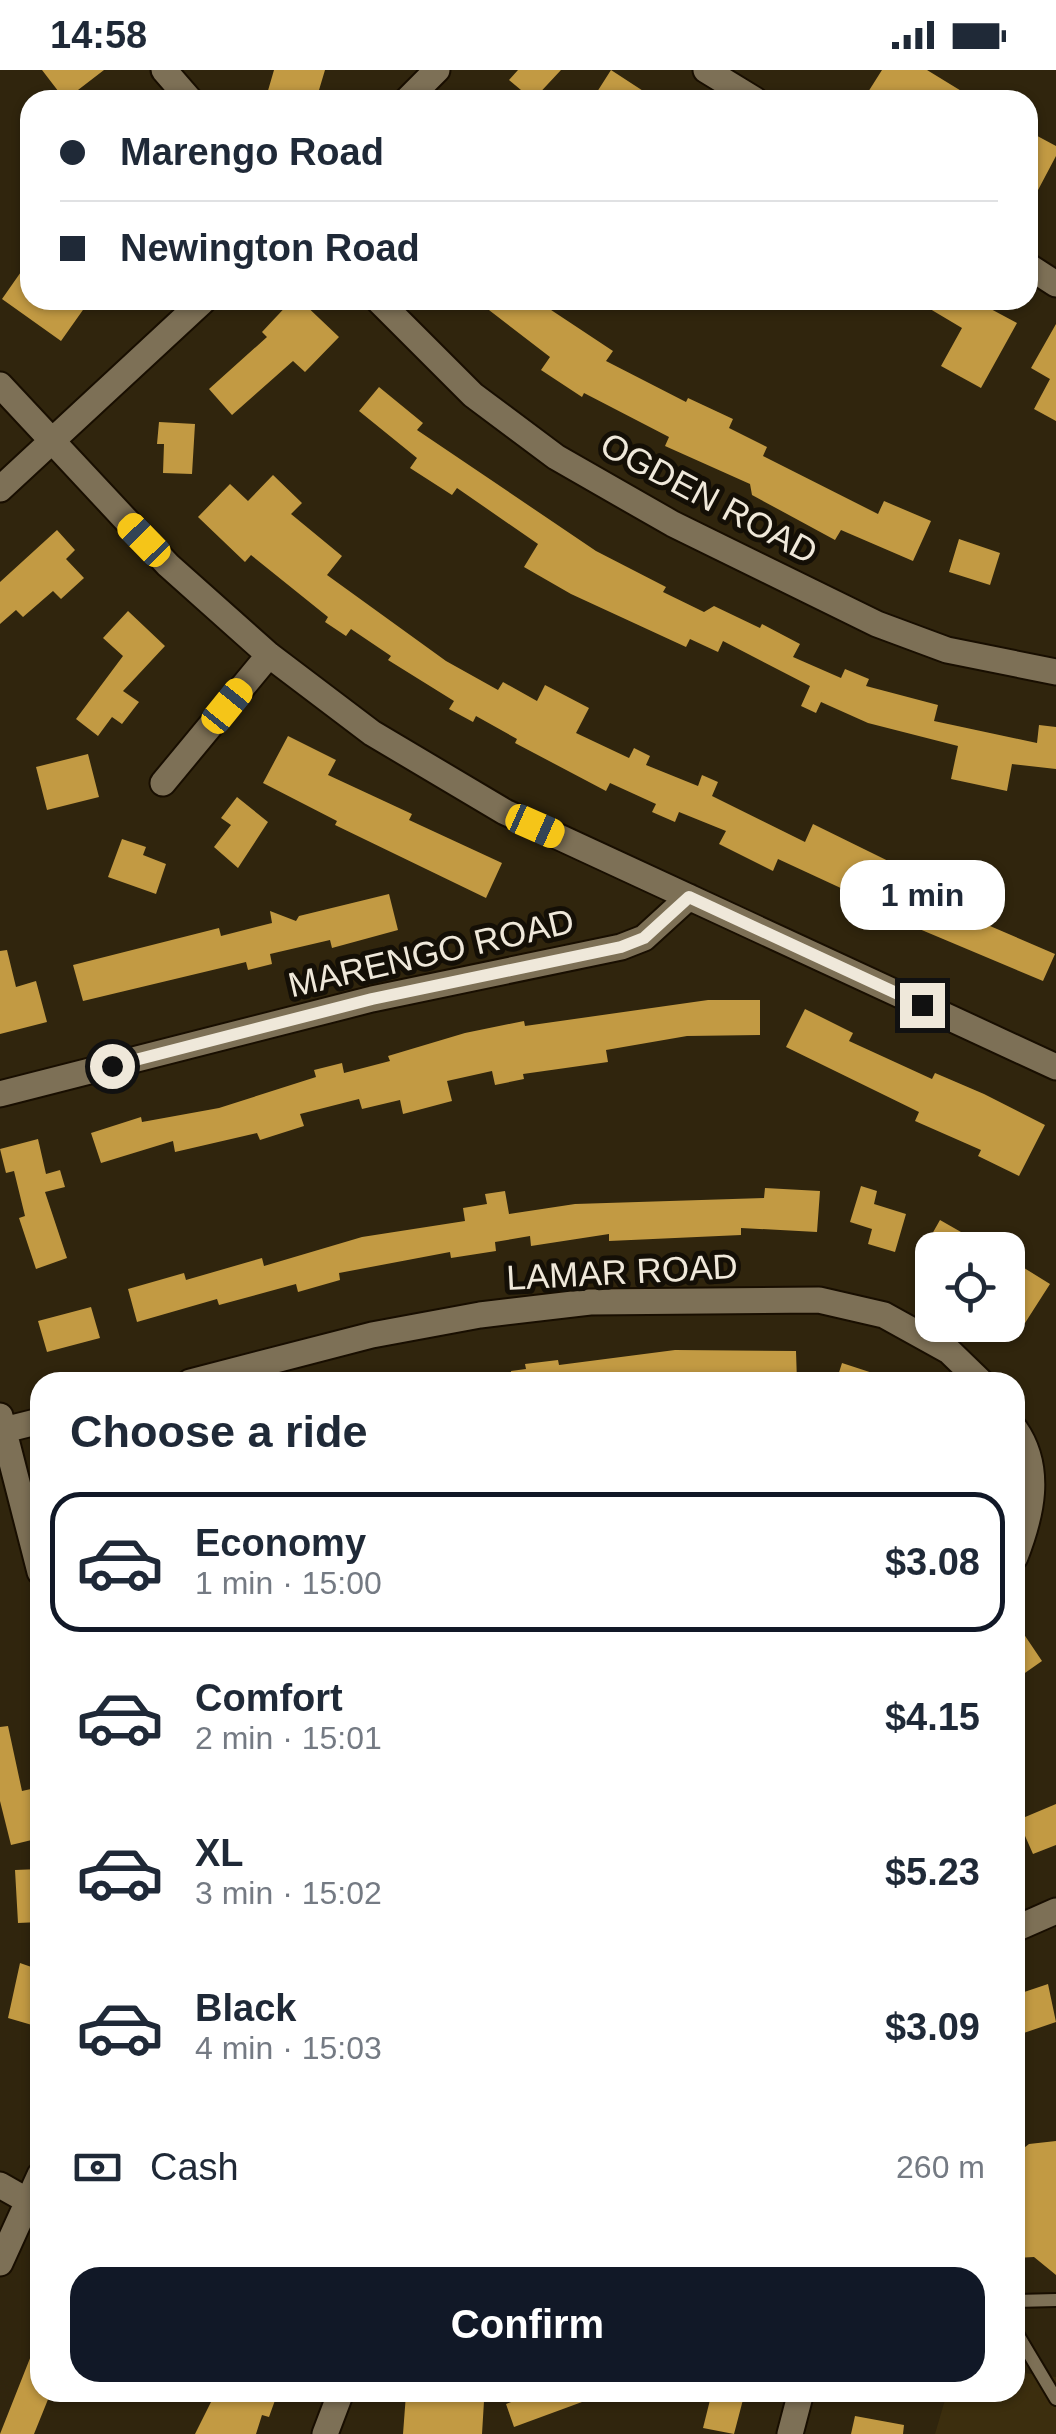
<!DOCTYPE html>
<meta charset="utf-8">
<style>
body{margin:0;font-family:Arial,sans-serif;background:#f2f2f3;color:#1f2937;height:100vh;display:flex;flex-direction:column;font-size:38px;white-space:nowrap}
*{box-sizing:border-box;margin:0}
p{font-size:32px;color:#747a83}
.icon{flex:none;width:55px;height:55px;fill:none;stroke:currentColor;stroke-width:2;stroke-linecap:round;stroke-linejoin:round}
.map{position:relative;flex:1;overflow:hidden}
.sheet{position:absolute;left:30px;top:1302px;width:995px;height:1030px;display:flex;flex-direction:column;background:#fff;border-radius:30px;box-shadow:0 2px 8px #0004}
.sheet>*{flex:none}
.banner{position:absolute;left:20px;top:20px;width:1018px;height:220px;border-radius:30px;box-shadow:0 2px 8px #0004;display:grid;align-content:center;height:220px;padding:0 40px;background:#fff}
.fabs{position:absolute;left:915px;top:1162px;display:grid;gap:20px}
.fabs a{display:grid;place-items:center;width:110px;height:110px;border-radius:20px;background:#fff;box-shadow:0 2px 8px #0004;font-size:50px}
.end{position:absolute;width:45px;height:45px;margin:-22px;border:12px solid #efe8da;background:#111;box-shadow:0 0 0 5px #111}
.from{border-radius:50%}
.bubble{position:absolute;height:70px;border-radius:30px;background:#fff;box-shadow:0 2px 8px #0004;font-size:32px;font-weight:700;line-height:70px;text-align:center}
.car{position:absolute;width:30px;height:60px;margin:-30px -15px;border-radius:12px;box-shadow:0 0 8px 2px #0007;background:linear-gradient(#f5c518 24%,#345 0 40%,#f5c518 0 76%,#345 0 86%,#f5c518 0)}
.banner b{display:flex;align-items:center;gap:35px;height:95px;font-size:38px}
.banner b+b{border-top:2px solid #e0e1e3}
.banner i{width:25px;height:25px;background:#1f2937}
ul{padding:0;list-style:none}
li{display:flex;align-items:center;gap:30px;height:140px;margin:0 20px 15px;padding:0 20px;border:5px solid transparent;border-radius:30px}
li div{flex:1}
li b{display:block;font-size:38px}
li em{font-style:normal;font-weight:700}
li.selected{border-color:#111827}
li>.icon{width:90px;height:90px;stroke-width:1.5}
h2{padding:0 40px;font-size:45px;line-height:120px}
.pay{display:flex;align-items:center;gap:25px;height:110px;padding:0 40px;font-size:38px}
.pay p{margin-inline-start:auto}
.cta{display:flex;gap:20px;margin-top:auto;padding:20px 40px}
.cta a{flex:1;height:115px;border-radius:30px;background:#111827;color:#fff;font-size:40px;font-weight:700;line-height:115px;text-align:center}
.status{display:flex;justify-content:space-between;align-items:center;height:70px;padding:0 50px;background:#fff;direction:ltr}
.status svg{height:28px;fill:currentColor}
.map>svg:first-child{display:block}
.built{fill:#3c2e0e}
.building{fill:#c29a43}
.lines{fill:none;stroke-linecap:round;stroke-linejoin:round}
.lane-casing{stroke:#180e00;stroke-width:16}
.street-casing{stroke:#180e00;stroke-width:29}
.lane{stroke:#7d7056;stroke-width:12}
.street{stroke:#7d7056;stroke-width:25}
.route{stroke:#efe8da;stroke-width:12}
.labels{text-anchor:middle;stroke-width:10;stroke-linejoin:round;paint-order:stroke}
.street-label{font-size:35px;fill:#efe8da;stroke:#140f06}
</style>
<div class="status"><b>14:58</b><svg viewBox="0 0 49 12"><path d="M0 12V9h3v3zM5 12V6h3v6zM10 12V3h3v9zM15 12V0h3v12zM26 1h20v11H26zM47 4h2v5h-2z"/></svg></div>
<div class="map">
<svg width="1056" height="2364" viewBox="0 0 1056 2364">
<rect width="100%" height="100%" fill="#30250d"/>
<!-- built -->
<path class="built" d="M 1015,2302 L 1056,2307 L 1056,2364 L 935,2364 L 947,2323 L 1015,2322 Z"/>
<!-- building -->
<path class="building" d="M 42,0 L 104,0 L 65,30 Z
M 274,0 L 325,0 L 316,30 L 267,24 Z
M 518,0 L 561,0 L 533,30 L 509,10 Z
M 611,0 L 657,30 L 609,30 L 597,22 Z
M 882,0 L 927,0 L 976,30 L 863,30 Z
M 1028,61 L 1056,76 L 1056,86 L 1028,139 Z
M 30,189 L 30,230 L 90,230 L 61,271 L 2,229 Z
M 292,230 L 300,230 L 339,267 L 305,302 L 293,291 L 232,345 L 209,319 L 267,267 L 262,262 Z
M 476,230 L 536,230 L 613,281 L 606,291 L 686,332 L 688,328 L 733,349 L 729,358 L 767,377 L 763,386 L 878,444 L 884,431 L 931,451 L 913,491 L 841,460 L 835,470 L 752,425 L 750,414 L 665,376 L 669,367 L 584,323 L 582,327 L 541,300 L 550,287 Z
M 915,230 L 974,230 L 1017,253 L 981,318 L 941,296 L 962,258 Z
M 1056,254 L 1056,351 L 1034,339 L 1050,309 L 1031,298 Z
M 379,317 L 423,353 L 417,360 L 596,481 L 666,517 L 663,522 L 704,542 L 714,536 L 760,558 L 762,554 L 800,574 L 793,587 L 841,608 L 845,599 L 869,609 L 866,616 L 938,635 L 934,651 L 1037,673 L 1039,655 L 1056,657 L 1056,699 L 1012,694 L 1007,721 L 951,709 L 958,676 L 868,653 L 821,632 L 816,643 L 801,636 L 810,616 L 723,571 L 718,582 L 690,569 L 686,577 L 571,524 L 524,497 L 538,474 L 457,418 L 452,425 L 410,398 L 417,388 L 359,341 Z
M 159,352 L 195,354 L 192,404 L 163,403 L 164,374 L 157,374 Z
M 273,405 L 302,433 L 291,444 L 342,486 L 327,505 L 446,591 L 498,620 L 503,612 L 537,631 L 545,615 L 589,638 L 576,663 L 629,688 L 634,678 L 650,686 L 646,695 L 698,716 L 702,705 L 718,712 L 712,726 L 805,772 L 813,754 L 988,840 L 983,853 L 1055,884 L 1043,911 L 905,853 L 903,857 L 854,833 L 858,826 L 778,789 L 773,801 L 719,774 L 726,761 L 679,742 L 675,752 L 652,742 L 656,734 L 610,713 L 606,721 L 515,673 L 517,669 L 476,646 L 473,652 L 449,639 L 454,631 L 388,590 L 391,586 L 351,559 L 346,566 L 325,552 L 328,547 L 251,485 L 245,492 L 198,447 L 230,414 L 248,431 Z
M 57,460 L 75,480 L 66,489 L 84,508 L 61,529 L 53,521 L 23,547 L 16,540 L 0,554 L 0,512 Z
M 959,469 L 1000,483 L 990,515 L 949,502 Z
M 128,541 L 165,576 L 123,621 L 139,632 L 122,654 L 112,647 L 98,666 L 76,649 L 123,586 L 103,568 Z
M 288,666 L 336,690 L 328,705 L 412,744 L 409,750 L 502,793 L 486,828 L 335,755 L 337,751 L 263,713 Z
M 88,684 L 99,727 L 47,740 L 36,697 Z
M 237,727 L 268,752 L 238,798 L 214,777 L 231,755 L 221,748 Z
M 122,769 L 146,777 L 143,785 L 166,794 L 156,824 L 108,807 Z
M 389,824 L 398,860 L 332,878 L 330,870 L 270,884 L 272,894 L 248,900 L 246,892 L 83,931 L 73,895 L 219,858 L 221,866 L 272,853 L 270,841 L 296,851 L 299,846 Z
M 7,880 L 16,917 L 36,911 L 47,952 L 0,964 L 0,881 Z
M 708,930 L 760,930 L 760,965 L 687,966 L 606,980 L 608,992 L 523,1004 L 524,1009 L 495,1015 L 492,1001 L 447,1011 L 452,1031 L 403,1044 L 400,1030 L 362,1039 L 359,1029 L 300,1044 L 304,1056 L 260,1070 L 257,1063 L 175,1082 L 173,1071 L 101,1093 L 91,1063 L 141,1047 L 142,1052 L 219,1038 L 316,1007 L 314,1000 L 342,993 L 344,1003 L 390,991 L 388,986 L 465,963 L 524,951 L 525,956 Z
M 805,939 L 853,963 L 849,971 L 932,1009 L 935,1003 L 984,1024 L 1045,1055 L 1019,1106 L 978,1086 L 981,1080 L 915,1051 L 919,1042 L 786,977 Z
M 38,1069 L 46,1104 L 60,1100 L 65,1117 L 45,1122 L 67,1188 L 36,1199 L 19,1148 L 25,1146 L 14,1101 L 6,1103 L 0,1079 Z
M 861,1116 L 877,1121 L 874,1134 L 906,1144 L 895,1182 L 868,1174 L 872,1159 L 850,1152 Z
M 765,1118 L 820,1121 L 817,1162 L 741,1158 L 741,1165 L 609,1171 L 609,1164 L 531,1176 L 530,1166 L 495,1172 L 496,1181 L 451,1188 L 450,1182 L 339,1203 L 340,1210 L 298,1222 L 296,1214 L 219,1235 L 217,1229 L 137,1252 L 128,1219 L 184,1203 L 186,1210 L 262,1188 L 264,1196 L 362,1167 L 465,1151 L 463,1138 L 487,1134 L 485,1124 L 505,1121 L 509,1144 L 575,1134 L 764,1128 Z
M 940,1150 L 961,1162 L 950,1180 L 923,1180 Z
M 1008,1188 L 1050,1214 L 1025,1253 L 1008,1243 Z
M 91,1237 L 100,1268 L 47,1282 L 38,1251 Z
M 675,1280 L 796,1281 L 797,1312 L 512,1312 L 511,1301 L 526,1299 L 525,1294 L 558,1290 L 559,1295 Z
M 842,1293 L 891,1309 L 891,1312 L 836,1312 Z
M 1015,1551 L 1042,1591 L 1015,1610 Z
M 8,1656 L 22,1721 L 31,1719 L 40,1755 L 40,1768 L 11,1775 L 0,1731 L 0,1657 Z
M 1056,1734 L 1056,1775 L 1033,1784 L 1018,1750 Z
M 40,1799 L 40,1852 L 18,1853 L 15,1800 Z
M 20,1893 L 40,1900 L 40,1934 L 32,1955 L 8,1948 Z
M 1048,1914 L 1056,1952 L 1015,1966 L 1015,1925 Z
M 1056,2071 L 1056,2205 L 1034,2187 L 1015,2188 L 1015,2085 L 1029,2074 Z
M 40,2263 L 40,2322 L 51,2322 L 34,2364 L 0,2364 Z
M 216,2322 L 278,2322 L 269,2347 L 262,2345 L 256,2364 L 195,2364 Z
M 536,2322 L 601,2322 L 601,2325 L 514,2357 L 506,2334 Z
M 712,2322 L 745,2322 L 734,2364 L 703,2358 Z
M 406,2324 L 484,2331 L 482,2364 L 403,2364 Z
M 855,2346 L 904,2355 L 903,2364 L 851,2364 Z"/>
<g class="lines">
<defs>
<path id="lane" d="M 1015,2231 L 1056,2230
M 1015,2260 L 1056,2329"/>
<path id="street" d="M 164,0 L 190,30
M 706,0 L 755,30
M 407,30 L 437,0
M 1028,196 L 1056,214
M 378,230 L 473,325 L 556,387 L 673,454 L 877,554 L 947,580 L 1056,602
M 0,315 L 168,495 L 269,585 L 372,663 L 505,742 L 1056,997
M 0,419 L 204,230
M 163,713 L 269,585
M 0,1024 L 372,929 L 621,877 L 644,868 L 689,827
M 190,1312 L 372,1265 L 480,1245 L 590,1232 L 819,1230 L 884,1245 L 949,1281 L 981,1312
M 0,1346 L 40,1502
M 1015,1359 C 1043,1399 1031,1446 1015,1487
M 4,1360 L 40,1351
M 1015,1859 L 1056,1841
M 0,2115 L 28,2131
M 0,2193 L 40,2105
M 325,2364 L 341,2322
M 790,2364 L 801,2322"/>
</defs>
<!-- lane casing -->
<use href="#lane" class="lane-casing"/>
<!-- street casing -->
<use href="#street" class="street-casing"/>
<!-- lane -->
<use href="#lane" class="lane"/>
<!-- street -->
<use href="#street" class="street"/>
</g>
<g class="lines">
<!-- route -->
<path class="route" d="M 112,996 L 372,929 L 621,877 L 644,868 L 689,827 L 922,935"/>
</g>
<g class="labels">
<!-- street labels -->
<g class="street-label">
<text transform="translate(709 428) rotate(28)" y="12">OGDEN ROAD</text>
<text transform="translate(431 883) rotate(-13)" y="12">MARENGO ROAD</text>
<text transform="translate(622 1202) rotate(-3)" y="12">LAMAR ROAD</text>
</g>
</g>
</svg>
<div class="fabs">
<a><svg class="icon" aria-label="locate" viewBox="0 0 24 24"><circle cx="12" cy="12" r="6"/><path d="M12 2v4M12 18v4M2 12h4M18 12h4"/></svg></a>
</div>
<i class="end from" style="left:112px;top:996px"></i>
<i class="end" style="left:922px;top:935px"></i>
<div class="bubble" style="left:840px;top:790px;width:165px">1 min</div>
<i class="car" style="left:144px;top:470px;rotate:316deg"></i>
<i class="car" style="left:227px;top:636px;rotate:39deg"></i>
<i class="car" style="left:535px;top:756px;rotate:114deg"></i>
<div class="banner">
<b><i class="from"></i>Marengo Road</b>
<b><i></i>Newington Road</b>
</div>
<section class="sheet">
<h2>Choose a ride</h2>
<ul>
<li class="selected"><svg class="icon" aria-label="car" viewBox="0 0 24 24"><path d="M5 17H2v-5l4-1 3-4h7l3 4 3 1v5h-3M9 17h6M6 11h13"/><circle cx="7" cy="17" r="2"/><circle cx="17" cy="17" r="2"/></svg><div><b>Economy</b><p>1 min · 15:00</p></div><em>$3.08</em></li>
<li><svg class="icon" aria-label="car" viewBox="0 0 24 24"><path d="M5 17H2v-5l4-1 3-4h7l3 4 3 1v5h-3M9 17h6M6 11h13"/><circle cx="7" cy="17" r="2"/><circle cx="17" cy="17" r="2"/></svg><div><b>Comfort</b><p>2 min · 15:01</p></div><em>$4.15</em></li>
<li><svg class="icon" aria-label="car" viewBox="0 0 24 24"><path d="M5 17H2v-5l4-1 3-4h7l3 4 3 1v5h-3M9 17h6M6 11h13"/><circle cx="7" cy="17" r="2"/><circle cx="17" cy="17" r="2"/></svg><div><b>XL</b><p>3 min · 15:02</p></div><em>$5.23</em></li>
<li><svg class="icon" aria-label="car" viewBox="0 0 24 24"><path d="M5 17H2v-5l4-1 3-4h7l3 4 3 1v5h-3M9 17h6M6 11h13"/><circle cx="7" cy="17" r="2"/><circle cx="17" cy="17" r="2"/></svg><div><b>Black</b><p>4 min · 15:03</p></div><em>$3.09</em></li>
</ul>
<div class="pay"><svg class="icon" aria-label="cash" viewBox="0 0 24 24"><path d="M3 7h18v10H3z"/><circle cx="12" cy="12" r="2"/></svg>Cash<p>260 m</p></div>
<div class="cta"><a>Confirm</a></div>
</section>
</div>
